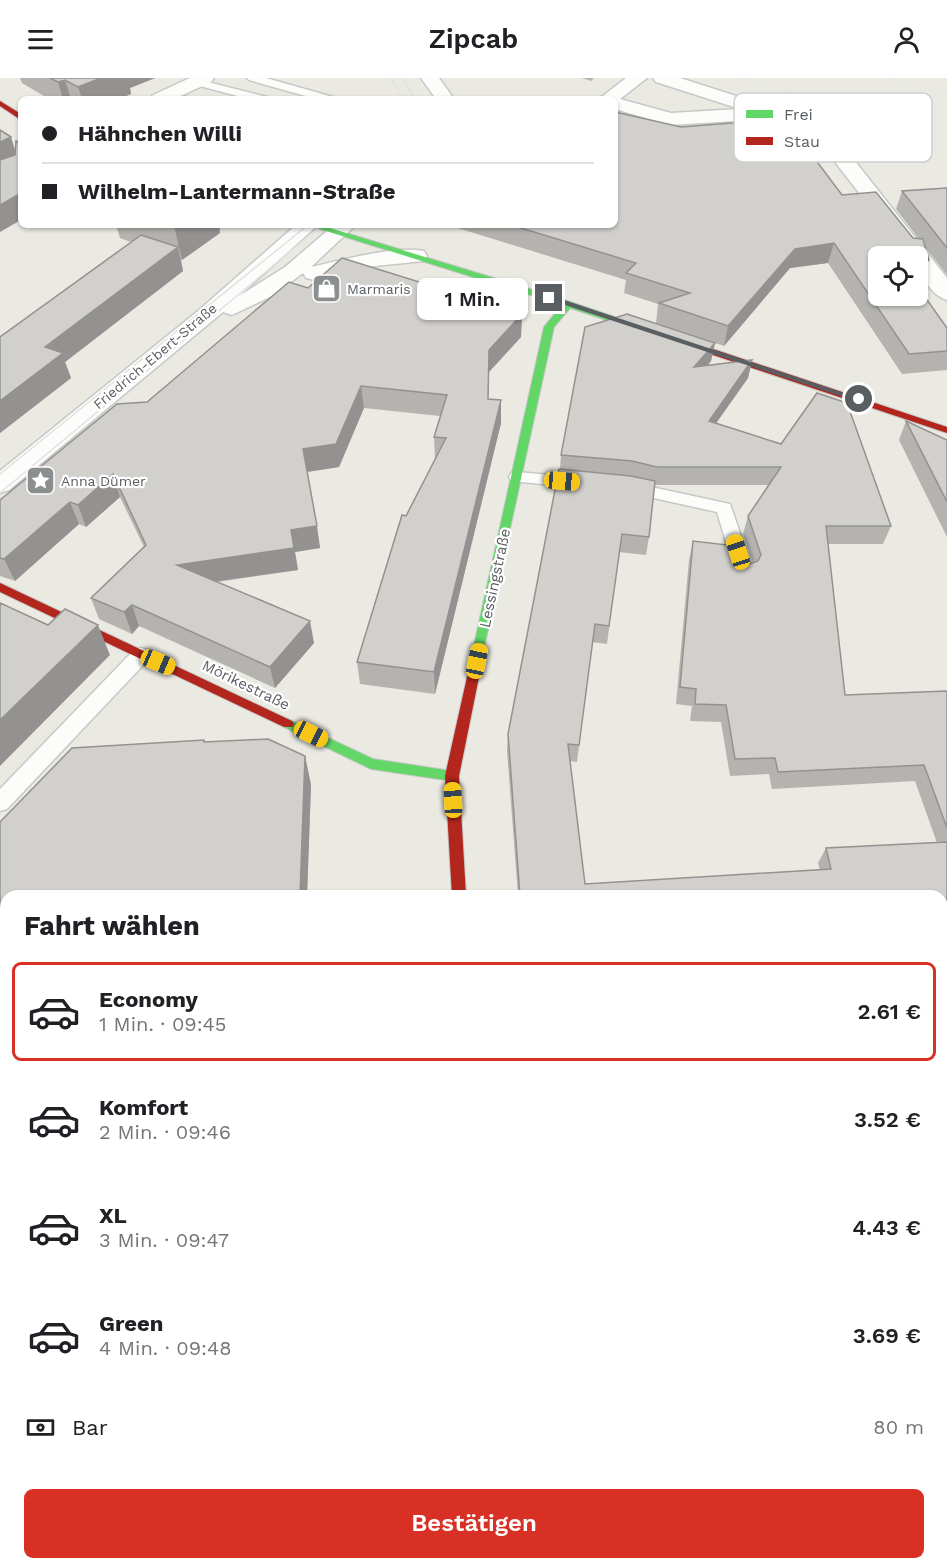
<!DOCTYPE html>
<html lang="de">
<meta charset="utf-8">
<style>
body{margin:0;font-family:"Work Sans",sans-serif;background:#f2f2f2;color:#202124;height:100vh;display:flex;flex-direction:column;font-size:22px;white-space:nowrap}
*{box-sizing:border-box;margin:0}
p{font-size:20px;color:#757577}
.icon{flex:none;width:33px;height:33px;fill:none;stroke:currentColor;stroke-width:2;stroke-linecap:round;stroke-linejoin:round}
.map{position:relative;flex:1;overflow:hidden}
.drawer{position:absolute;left:0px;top:812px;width:948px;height:680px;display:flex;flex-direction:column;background:#fff;border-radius:18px 18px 0 0;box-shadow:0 2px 4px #0004}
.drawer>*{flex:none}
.banner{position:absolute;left:18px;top:18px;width:600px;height:132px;border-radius:9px;box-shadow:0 2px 4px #0004;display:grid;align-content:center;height:132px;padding:0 24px;background:#fff}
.controls{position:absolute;left:868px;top:168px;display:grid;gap:12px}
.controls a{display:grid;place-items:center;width:60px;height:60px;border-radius:9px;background:#fff;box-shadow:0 2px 4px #0004;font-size:30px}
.end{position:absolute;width:27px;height:27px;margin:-14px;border:8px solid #595e63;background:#fff;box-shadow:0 0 0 3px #fff}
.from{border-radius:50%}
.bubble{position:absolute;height:42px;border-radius:9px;background:#fff;box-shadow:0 2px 4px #0004;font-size:20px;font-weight:600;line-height:42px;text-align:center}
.car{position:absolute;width:18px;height:36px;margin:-18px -9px;border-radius:8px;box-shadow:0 0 4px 2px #0007;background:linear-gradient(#f5c518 24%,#345 0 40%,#f5c518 0 76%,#345 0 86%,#f5c518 0)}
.banner b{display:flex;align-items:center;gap:21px;height:57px;font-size:22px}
.banner b+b{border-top:2px solid #e0e0e0}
.banner i{width:15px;height:15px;background:#202124}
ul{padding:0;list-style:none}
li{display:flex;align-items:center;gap:18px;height:99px;margin:0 12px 9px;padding:0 12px;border:3px solid transparent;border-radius:9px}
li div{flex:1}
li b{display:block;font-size:22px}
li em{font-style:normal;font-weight:600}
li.selected{border-color:#d93025}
li>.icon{width:54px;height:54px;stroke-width:1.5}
h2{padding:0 24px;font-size:27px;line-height:72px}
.pay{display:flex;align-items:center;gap:15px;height:66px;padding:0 24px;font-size:22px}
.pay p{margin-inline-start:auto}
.action{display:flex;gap:12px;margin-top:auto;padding:12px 24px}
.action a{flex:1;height:69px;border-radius:9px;background:#d93025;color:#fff;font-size:24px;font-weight:600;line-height:69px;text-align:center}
header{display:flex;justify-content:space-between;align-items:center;height:78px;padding:0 24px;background:#fff;font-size:27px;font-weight:600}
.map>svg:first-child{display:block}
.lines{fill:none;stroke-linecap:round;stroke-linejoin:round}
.lane-casing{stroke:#c8c8c7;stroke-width:3}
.street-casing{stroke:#c8c8c7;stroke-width:3}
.fast-casing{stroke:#c6c7c5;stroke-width:2}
.jam-casing{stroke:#c6c7c5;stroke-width:2}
.lane{fill:#fcfcfb;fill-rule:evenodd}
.street{fill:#fcfcfb;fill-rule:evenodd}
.fast{fill:#63d668;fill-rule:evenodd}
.jam{fill:#b3261e;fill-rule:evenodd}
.tram{stroke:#e2e2e2;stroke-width:1.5}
.rail{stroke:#e2e2e2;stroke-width:3;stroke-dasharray:1 4.5;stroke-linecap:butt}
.wall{fill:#b5b3b0;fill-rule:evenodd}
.shaded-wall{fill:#939290}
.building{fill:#d2d0cd;stroke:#939290;stroke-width:1.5}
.route{fill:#595e63}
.labels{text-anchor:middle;stroke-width:4.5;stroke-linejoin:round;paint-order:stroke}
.far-poi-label{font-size:14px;fill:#595e63;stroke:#fff;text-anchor:start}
.far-street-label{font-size:14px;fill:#595e63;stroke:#fff}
.street-label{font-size:15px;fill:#595e63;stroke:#fff}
.key{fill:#fff;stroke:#cdcfd0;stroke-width:1.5}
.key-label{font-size:16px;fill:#595e63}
</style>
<header><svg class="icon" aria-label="menu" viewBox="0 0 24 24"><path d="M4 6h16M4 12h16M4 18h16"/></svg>Zipcab<svg class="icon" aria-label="person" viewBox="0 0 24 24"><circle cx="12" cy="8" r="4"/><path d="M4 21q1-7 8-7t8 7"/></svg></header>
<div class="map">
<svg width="947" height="1490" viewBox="0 0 947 1490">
<rect width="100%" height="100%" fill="#eae9e2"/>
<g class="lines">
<defs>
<path id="lane" d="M 247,0 L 266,0 L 333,19 L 335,21 L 316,21 L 249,2 Z
M 196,1 L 267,19 L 269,21 L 249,21 L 192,6 L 190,4 Z
M 165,15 L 187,19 L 189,21 L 161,20 L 159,18 Z
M 517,394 L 585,400 L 591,401 L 593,405 L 591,409 L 585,410 L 511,403 L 509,399 L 511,395 Z
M 628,404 L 730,426 L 750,484 L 747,488 L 735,488 L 732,484 L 717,434 L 622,413 L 620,409 L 622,405 Z
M 141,570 L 148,572 L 150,577 L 148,582 L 7,731 L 0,733 L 0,711 L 134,572 Z"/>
<path id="street" d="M 190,0 L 214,0 L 211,4 L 174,21 L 150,21 L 153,17 Z
M 421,0 L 439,0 L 454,21 L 436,21 Z
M 626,0 L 647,0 L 620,21 L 671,35 L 740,31 L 656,4 L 653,0 L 680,0 L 758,25 L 760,30 L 771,29 L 825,45 L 947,200 L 947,222 C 930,217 918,195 918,178 L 908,178 L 811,53 L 770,41 L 670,47 L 615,31 L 615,21 L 599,21 Z
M 296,147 L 318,147 L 239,218 L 285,189 L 334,147 L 356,147 L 311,189 C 339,183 396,167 424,173 L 427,178 L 424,183 L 375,188 L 314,202 L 306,200 L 303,195 L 272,218 L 232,237 L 223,234 L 9,412 L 0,415 L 0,393 L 198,233 Z
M 947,887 L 947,921 L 942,922 L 942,888 Z
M 6,940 L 6,976 L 0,977 L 0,941 Z
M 126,1485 L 212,1485 L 210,1490 L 124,1490 Z
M 472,1485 L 520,1485 L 521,1490 L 473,1490 Z
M 525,1485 L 586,1485 L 588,1490 L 527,1490 Z"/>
<path id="fast" d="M 307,147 L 320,147 L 553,218 L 688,264 L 680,266 L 570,230 L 554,249 L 477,602 L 469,602 L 467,599 L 544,249 L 562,227 Z
M 288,641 L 373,681 L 452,693 L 457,694 L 459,698 L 457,702 L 452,703 L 371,691 L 284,649 L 282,646 Z"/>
<path id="jam" d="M 0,23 L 21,36 L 21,42 L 0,28 Z
M 680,262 L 686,262 L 947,349 L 947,355 L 680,266 Z
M 0,505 L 292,643 L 294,646 L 292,649 L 284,649 L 0,514 Z
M 473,594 L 479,599 L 459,698 L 466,818 L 452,818 L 445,698 L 467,599 Z"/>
</defs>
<!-- lane casing -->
<use href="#lane" class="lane-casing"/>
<!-- street casing -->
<use href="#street" class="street-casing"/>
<!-- fast casing -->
<use href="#fast" class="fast-casing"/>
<!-- jam casing -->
<use href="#jam" class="jam-casing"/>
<!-- lane -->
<use href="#lane" class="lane"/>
<!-- street -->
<use href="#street" class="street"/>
<!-- fast -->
<use href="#fast" class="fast"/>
<!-- jam -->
<use href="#jam" class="jam"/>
<!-- tram -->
<path class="tram" d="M 391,0 L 403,21
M 403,0 L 415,21
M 0,396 L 308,147
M 0,415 L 322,147"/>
<!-- rail -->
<path class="rail" d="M 742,0 L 947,61
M 888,0 L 947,17"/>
</g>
<!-- wall -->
<path class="wall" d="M 20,0 L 155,0 L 130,10 L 131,16 L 119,21 L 49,21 L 22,5 Z
M 582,0 L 594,0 L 591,3 Z
M 947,110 L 947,197 L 925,169 L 929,182 L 922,202 L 918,202 L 918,178 L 879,178 L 947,250 L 947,292 L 902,296 L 828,185 L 790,190 L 724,268 L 656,245 L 658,226 L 624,215 L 626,202 L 448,147 L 615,147 L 842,117 L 913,160 L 918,160 L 896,131 L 902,113 Z
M 116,147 L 219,147 L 220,155 L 182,182 L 181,181 L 183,193 L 65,284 L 71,300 L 0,355 L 0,259 L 131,164 L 120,160 Z
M 308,210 L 522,236 L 521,259 L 488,295 L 488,321 L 501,322 L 501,345 L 435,616 L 360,606 L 357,584 L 406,438 L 435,381 L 434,359 L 440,338 L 364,330 L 339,389 L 307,394 L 320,470 L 295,474 L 298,492 L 217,504 L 314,565 L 275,610 L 139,548 L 132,556 L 99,541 L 91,520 L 144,469 L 120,419 L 86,449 L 79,446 L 15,503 L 0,498 L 0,422 L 147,324 Z
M 715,265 L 711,283 L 708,287 L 752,282 L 748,300 L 716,345 L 891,448 L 883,466 L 828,466 L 845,617 L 947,613 L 947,860 L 942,860 L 942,818 L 518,818 L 507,672 L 508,656 L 560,391 L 561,377 ZM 655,407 L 768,407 L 748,438 L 743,456 L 753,485 L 749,486 L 693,463 L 689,482 L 676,626 L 692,628 L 690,643 L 721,644 L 730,698 L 769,696 L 772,711 L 915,703 L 937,765 L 826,770 L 818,785 L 820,792 L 585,806 L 570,683 L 577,684 L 592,564 L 607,566 L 619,474 L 646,477 L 649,459 Z
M 906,343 L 947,362 L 947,459 L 899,362 Z
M 205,664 L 305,678 L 311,707 L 307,818 L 6,818 L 6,883 L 0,883 L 0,744 Z
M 942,953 L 947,953 L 947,1473 L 942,1473 Z
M 0,1028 L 6,1028 L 6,1121 L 0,1121 Z
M 6,1342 L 6,1450 L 0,1452 L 0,1380 L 1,1380 Z"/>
<!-- shaded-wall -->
<path class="shaded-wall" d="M 101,0 L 155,0 L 130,10 L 131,16 L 119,21 L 82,21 L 78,9 Z
M 65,2 L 71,21 L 63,21 L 58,4 Z
M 11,59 L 18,82 L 0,90 L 0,64 Z
M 21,115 L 21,142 L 0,154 L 0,127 Z
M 174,147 L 219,147 L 220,155 L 182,182 Z
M 834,165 L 828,185 L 790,190 L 724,268 L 728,248 L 795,171 Z
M 178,169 L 183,193 L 65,284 L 71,300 L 0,355 L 0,323 L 45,269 Z
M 522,236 L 521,259 L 488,295 L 489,272 Z
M 715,265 L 711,283 L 691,307 L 694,289 Z
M 752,282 L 748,300 L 705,361 L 709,343 Z
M 361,308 L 364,330 L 339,389 L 306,394 L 303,371 Z
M 501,322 L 501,345 L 435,616 L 434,594 Z
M 113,396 L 120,419 L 86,449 L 78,427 Z
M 70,424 L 79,446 L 15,503 L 4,481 Z
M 317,448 L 320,470 L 295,474 L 298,492 L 183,508 L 177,487 L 291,452 Z
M 132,527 L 139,548 L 132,556 L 124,534 Z
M 310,543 L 314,565 L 275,610 L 270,589 Z
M 98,547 L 110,577 L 0,688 L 0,642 Z
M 305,678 L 311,707 L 307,818 L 300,818 Z
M 6,1107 L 6,1114 L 0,1110 Z"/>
<!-- building -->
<path class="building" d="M 50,0 L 101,0 L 78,9 L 65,2 L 58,4 Z
M 615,34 L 681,49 L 782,41 L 788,45 L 842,117 L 876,114 L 913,160 L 923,161 L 929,182 L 918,183 L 918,178 L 879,178 L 879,218 L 918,218 L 918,209 L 947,250 L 947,273 L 909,276 L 834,165 L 795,171 L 728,248 L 659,225 L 690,215 L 626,195 L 636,185 L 511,147 L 615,147 Z
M 0,52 L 11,59 L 0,64 Z
M 16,63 L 21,66 L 21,115 L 0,127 L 0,82 L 15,77 Z
M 947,110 L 947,170 L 902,113 Z
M 141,157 L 178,169 L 45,269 L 63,275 L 0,323 L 0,259 Z
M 342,180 L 522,236 L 489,272 L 488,321 L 501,322 L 434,594 L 357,584 L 402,437 L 406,438 L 446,360 L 434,359 L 447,317 L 361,308 L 336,366 L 303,371 L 317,448 L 291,452 L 294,470 L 177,487 L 310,543 L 270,589 L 132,527 L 124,534 L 91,520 L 146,467 L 113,396 L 78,427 L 70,424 L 4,481 L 0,480 L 0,422 L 117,326 L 147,324 L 289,204 L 308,210 Z
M 627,236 L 715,265 L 694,289 L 752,282 L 709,343 L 781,366 L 817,315 L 847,325 L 891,448 L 826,448 L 845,617 L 947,613 L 947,750 L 924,687 L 778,694 L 775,680 L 735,681 L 726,627 L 695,626 L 696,611 L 680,609 L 693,463 L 727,467 L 733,458 L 742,483 L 749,486 L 758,483 L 761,477 L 748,438 L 781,389 L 657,389 L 632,383 L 561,377 L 585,249 Z
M 906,343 L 947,362 L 947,424 Z
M 559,391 L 631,398 L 655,403 L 649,459 L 622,456 L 609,548 L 595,546 L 579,667 L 568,666 L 585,806 L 831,791 L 826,770 L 947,764 L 947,846 L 942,846 L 942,818 L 520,818 L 508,656 Z
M 0,525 L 48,547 L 65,531 L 98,547 L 0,642 Z
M 268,661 L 305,678 L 300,818 L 6,818 L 6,858 L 0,858 L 0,744 L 72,670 L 204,662 L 204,664 Z
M 942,953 L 947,953 L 947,1469 L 942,1469 Z
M 0,1028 L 6,1028 L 6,1107 L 0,1110 Z
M 6,1342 L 6,1446 L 0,1447 L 0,1380 L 1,1380 L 3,1343 Z"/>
<!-- route -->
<path class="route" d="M 547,218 L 552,218 L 862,321 L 856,323 L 547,221 Z"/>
<!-- icons -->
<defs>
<symbol id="shop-square" viewBox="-11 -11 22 22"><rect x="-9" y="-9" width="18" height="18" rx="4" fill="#8c8f8f" stroke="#fff"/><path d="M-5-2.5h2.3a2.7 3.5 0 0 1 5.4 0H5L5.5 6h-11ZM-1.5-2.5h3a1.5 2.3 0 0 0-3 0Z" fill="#fff"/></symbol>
<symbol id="sight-square" viewBox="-11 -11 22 22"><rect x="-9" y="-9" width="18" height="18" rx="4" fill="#8c8f8f" stroke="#fff"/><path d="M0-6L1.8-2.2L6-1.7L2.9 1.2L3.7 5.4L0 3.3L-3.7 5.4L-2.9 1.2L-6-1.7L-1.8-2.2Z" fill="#fff"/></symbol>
</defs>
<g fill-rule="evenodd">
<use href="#shop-square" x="310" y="194" width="33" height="33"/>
<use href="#sight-square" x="24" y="386" width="33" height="33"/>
</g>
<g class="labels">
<!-- far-poi labels -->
<g class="far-poi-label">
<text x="347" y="216">Marmaris</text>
<text x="61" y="408">Anna Dümer</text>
</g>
<!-- far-street labels -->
<g class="far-street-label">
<text transform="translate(155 278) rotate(-40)" y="5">Friedrich-Ebert-Straße</text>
</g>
<!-- street labels -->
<g class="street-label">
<text transform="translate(495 500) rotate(-78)" y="5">Lessingstraße</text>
<text transform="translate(246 607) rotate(26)" y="5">Mörikestraße</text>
</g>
</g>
<!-- legend -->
<rect x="734" y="15" width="198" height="69" rx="9" class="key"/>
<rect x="746" y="32" width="27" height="8" fill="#63d668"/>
<rect x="746" y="59" width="27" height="8" fill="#b3261e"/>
<g class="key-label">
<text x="784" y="42">Frei</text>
<text x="784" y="69">Stau</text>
</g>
</svg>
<div class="controls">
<a><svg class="icon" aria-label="locate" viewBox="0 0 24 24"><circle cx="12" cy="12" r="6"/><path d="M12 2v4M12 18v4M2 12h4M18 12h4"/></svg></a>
</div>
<i class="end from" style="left:859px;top:321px"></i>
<i class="end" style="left:549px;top:220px"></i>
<div class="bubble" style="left:417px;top:200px;width:111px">1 Min.</div>
<i class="car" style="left:562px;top:403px;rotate:95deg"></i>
<i class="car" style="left:738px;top:474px;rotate:342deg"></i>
<i class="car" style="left:477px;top:583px;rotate:12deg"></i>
<i class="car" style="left:158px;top:584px;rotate:113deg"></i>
<i class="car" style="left:311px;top:656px;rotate:116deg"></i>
<i class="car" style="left:453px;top:722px;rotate:357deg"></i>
<div class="banner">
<b><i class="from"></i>Hähnchen Willi</b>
<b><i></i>Wilhelm-Lantermann-Straße</b>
</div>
<section class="drawer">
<h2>Fahrt wählen</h2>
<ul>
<li class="selected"><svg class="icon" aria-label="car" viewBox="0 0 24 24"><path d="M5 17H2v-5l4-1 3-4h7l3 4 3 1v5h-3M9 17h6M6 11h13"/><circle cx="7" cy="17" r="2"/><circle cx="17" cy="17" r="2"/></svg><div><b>Economy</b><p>1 Min. · 09:45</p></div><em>2.61 €</em></li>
<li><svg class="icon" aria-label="car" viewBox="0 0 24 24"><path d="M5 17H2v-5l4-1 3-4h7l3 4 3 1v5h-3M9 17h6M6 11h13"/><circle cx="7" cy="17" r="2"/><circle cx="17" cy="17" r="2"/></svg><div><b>Komfort</b><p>2 Min. · 09:46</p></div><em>3.52 €</em></li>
<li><svg class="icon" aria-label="car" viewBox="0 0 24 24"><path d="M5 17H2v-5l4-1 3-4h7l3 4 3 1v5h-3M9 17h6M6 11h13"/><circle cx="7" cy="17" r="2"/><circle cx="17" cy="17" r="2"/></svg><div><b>XL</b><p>3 Min. · 09:47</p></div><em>4.43 €</em></li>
<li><svg class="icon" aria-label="car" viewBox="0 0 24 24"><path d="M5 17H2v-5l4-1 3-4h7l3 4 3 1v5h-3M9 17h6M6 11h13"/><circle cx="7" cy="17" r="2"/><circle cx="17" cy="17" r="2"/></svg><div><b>Green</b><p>4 Min. · 09:48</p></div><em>3.69 €</em></li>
</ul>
<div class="pay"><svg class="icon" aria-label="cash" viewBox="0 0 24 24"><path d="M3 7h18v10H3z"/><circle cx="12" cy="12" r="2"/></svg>Bar<p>80 m</p></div>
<div class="action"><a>Bestätigen</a></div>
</section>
</div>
